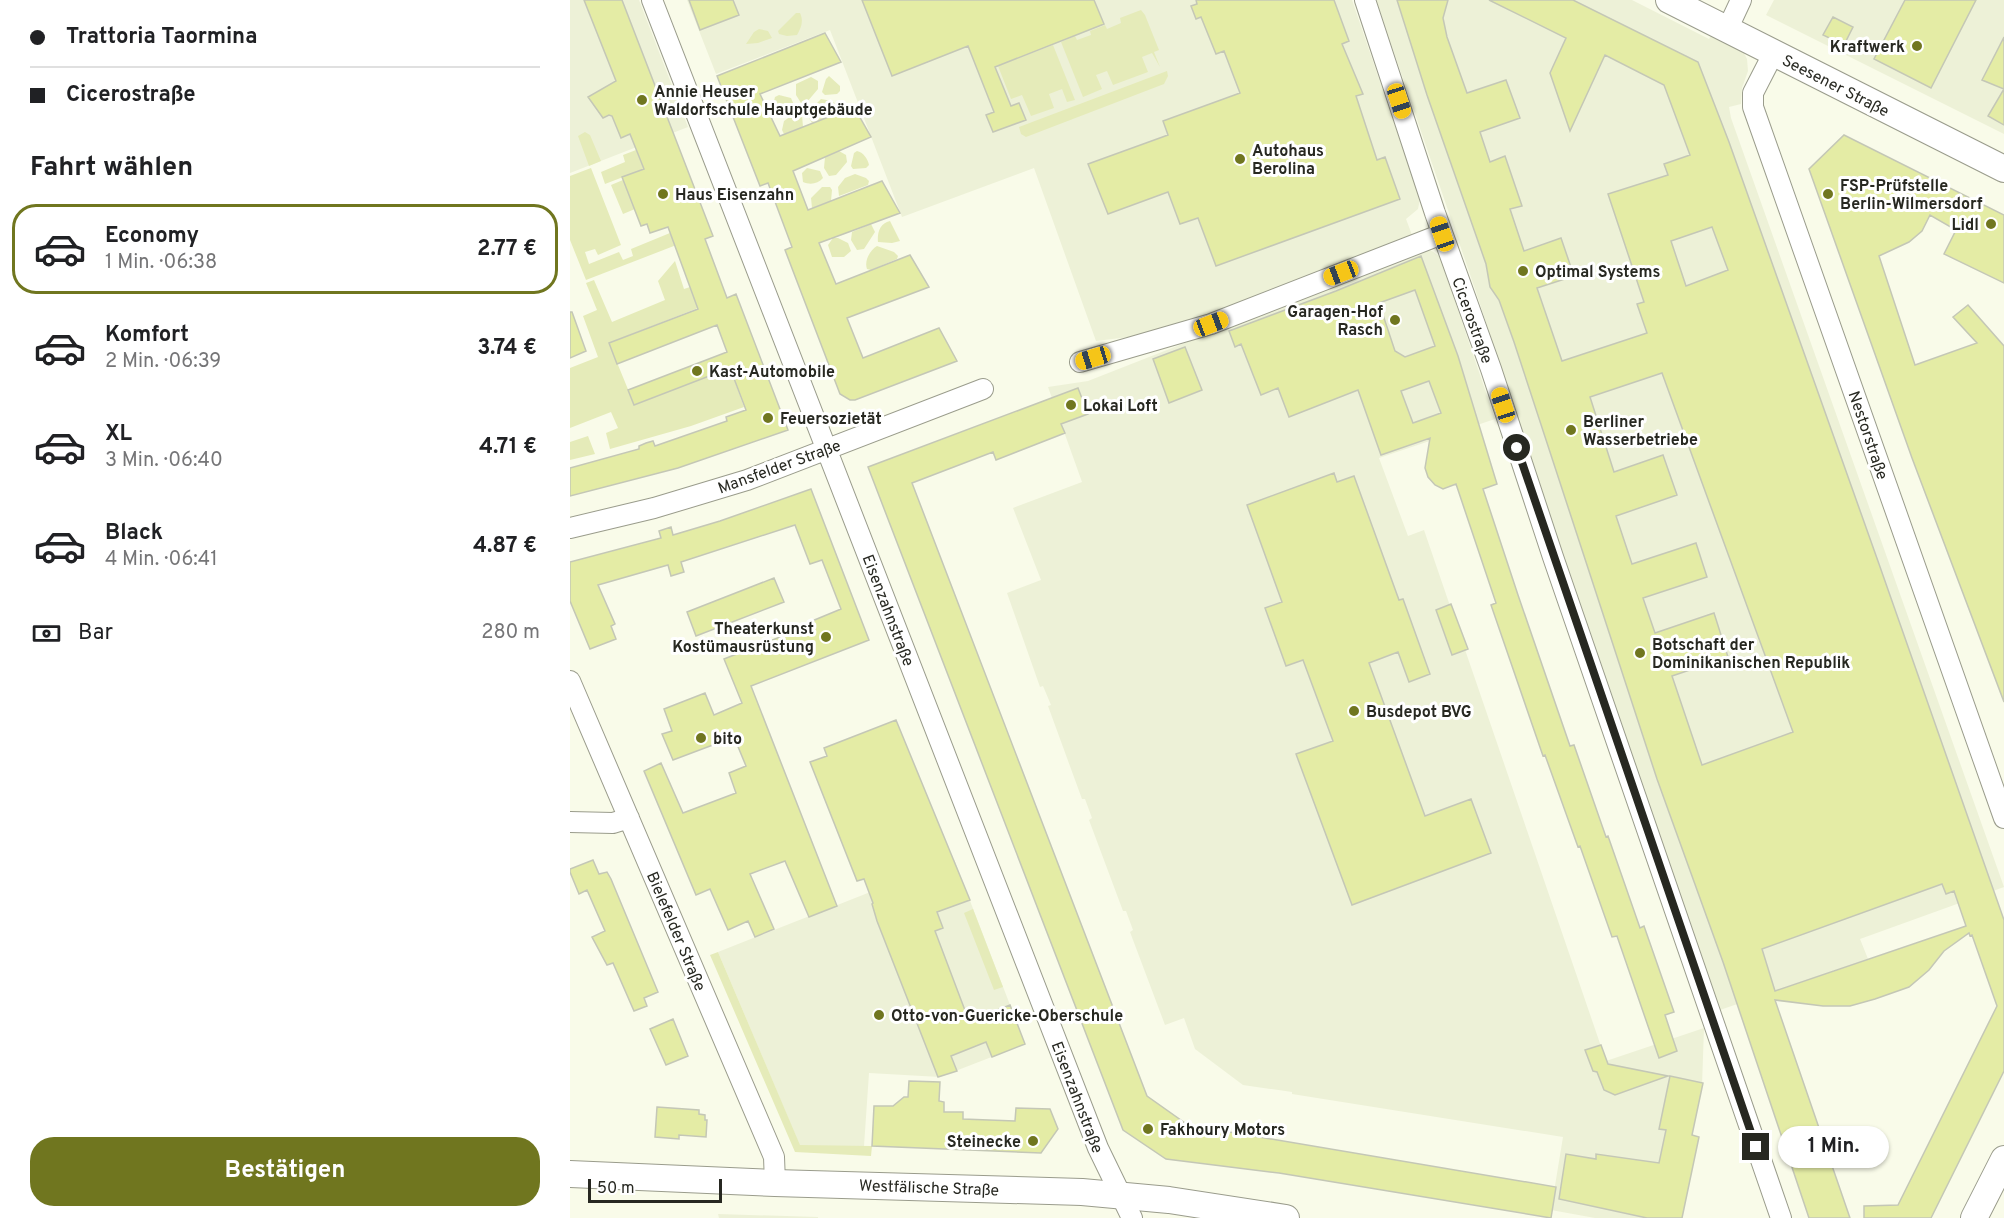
<!DOCTYPE html>
<html lang="de">
<meta charset="utf-8">
<style>
body{margin:0;font-family:Overpass,sans-serif;background:#f2f2f2;color:#202124;height:100vh;display:flex;flex-direction:column;font-size:22px;white-space:nowrap}
*{box-sizing:border-box;margin:0}
p{font-size:20px;color:#757577}
.icon{flex:none;width:33px;height:33px;fill:none;stroke:currentColor;stroke-width:2;stroke-linecap:round;stroke-linejoin:round}
.map{position:relative;flex:1;overflow:hidden}
.panel{display:flex;flex-direction:column;background:#fff;width:570px}
.panel>*{flex:none}
.top-card{display:grid;align-content:center;height:132px;padding:0 30px;background:#fff}
.scale{position:absolute;left:18px;bottom:15px;width:134px;box-sizing:border-box;padding-left:6px;border:3px solid #272821;border-top:0;font-size:16px;line-height:21px;white-space:nowrap;color:#272821;-webkit-text-stroke:4px #fff;paint-order:stroke}
.end{position:absolute;width:27px;height:27px;margin:-14px;border:8px solid #272821;background:#fff;box-shadow:0 0 0 3px #fff}
.from{border-radius:50%}
.bubble{position:absolute;height:42px;border-radius:21px;background:#fff;box-shadow:0 2px 4px #0004;font-size:20px;font-weight:700;line-height:42px;text-align:center}
.car{position:absolute;width:18px;height:36px;margin:-18px -9px;border-radius:8px;box-shadow:0 0 4px 2px #0007;background:linear-gradient(#f5c518 24%,#345 0 40%,#f5c518 0 76%,#345 0 86%,#f5c518 0)}
.top-card b{display:flex;align-items:center;gap:21px;height:57px;font-size:22px}
.top-card b+b{border-top:2px solid #e0e0e0}
.top-card i{width:15px;height:15px;background:#202124}
ul{padding:0;list-style:none}
li{display:flex;align-items:center;gap:18px;height:90px;margin:0 12px 9px;padding:0 18px;border:3px solid transparent;border-radius:24px}
li div{flex:1}
li b{display:block;font-size:22px}
li em{font-style:normal;font-weight:700}
li.selected{border-color:#70761f}
li>.icon{width:54px;height:54px;stroke-width:1.5}
h2{padding:0 30px;font-size:27px;line-height:72px}
.pay{display:flex;align-items:center;gap:15px;height:66px;padding:0 30px;font-size:22px}
.pay p{margin-inline-start:auto}
.button{display:flex;gap:12px;margin-top:auto;padding:12px 30px}
.button a{flex:1;height:69px;border-radius:24px;background:#70761f;color:#fff;font-size:24px;font-weight:700;line-height:69px;text-align:center}
main{display:flex;flex:1;min-height:0}
.map>svg:first-child{display:block}
.built{fill:#edf1d7}
.green{fill:#e5ebb9}
.building{fill:#e4eca5;stroke:#c4c7b6;stroke-width:1.5;fill-rule:evenodd}
.lines{fill:none;stroke-linecap:round;stroke-linejoin:round}
.minor-casing{stroke:#9a9c8c;stroke-width:22}
.tertiary-casing{stroke:#9a9c8c;stroke-width:28}
.minor{stroke:#fff;stroke-width:20}
.tertiary{stroke:#fff;stroke-width:26}
.route{stroke:#272821;stroke-width:8}
.poi-dot{fill:#70761f;stroke:#fff;stroke-width:2}
.labels{text-anchor:middle;stroke-width:6;stroke-linejoin:round;paint-order:stroke}
.poi-label{font-size:16px;font-weight:bold;fill:#272821;stroke:#fff;text-anchor:start}
.street-label{font-size:16px;fill:#272821;stroke:#fff}
</style>
<main>
<section class="panel">
<div class="top-card">
<b><i class="from"></i>Trattoria Taormina</b>
<b><i></i>Cicerostraße</b>
</div>
<h2>Fahrt wählen</h2>
<ul>
<li class="selected"><svg class="icon" aria-label="car" viewBox="0 0 24 24"><path d="M5 17H2v-5l4-1 3-4h7l3 4 3 1v5h-3M9 17h6M6 11h13"/><circle cx="7" cy="17" r="2"/><circle cx="17" cy="17" r="2"/></svg><div><b>Economy</b><p>1 Min. · 06:38</p></div><em>2.77 €</em></li>
<li><svg class="icon" aria-label="car" viewBox="0 0 24 24"><path d="M5 17H2v-5l4-1 3-4h7l3 4 3 1v5h-3M9 17h6M6 11h13"/><circle cx="7" cy="17" r="2"/><circle cx="17" cy="17" r="2"/></svg><div><b>Komfort</b><p>2 Min. · 06:39</p></div><em>3.74 €</em></li>
<li><svg class="icon" aria-label="car" viewBox="0 0 24 24"><path d="M5 17H2v-5l4-1 3-4h7l3 4 3 1v5h-3M9 17h6M6 11h13"/><circle cx="7" cy="17" r="2"/><circle cx="17" cy="17" r="2"/></svg><div><b>XL</b><p>3 Min. · 06:40</p></div><em>4.71 €</em></li>
<li><svg class="icon" aria-label="car" viewBox="0 0 24 24"><path d="M5 17H2v-5l4-1 3-4h7l3 4 3 1v5h-3M9 17h6M6 11h13"/><circle cx="7" cy="17" r="2"/><circle cx="17" cy="17" r="2"/></svg><div><b>Black</b><p>4 Min. · 06:41</p></div><em>4.87 €</em></li>
</ul>
<div class="pay"><svg class="icon" aria-label="cash" viewBox="0 0 24 24"><path d="M3 7h18v10H3z"/><circle cx="12" cy="12" r="2"/></svg>Bar<p>280 m</p></div>
<div class="button"><a>Bestätigen</a></div>
</section>
<div class="map">
<svg width="1434" height="1218" viewBox="0 0 1434 1218">
<rect width="100%" height="100%" fill="#f9fbe9"/>
<!-- built -->
<path class="built" d="M 0,0 L 69,0 L 118,127 L 0,173 Z
M 117,0 L 782,0 L 850,199 L 848,209 L 836,219 L 842,235 L 661,309 L 559,337 L 526,341 L 464,168 L 332,217 L 260,30 L 146,74 Z
M 806,0 L 1062,0 L 1139,39 L 1142,34 L 1172,49 L 1177,59 L 1178,71 L 1172,88 L 1171,104 L 1159,107 L 1161,118 L 1434,887 L 1290,939 L 1298,959 L 1150,1010 L 979,514 L 905,289 Z
M 1204,0 L 1434,0 L 1434,134 L 1196,15 Z
M 854,249 L 862,251 L 870,257 L 925,419 L 809,458 L 838,536 L 854,530 L 1036,1061 L 1134,1028 L 1132,1086 L 1122,1135 L 1112,1218 L 1025,1218 L 981,1210 L 993,1137 L 722,1094 L 722,1092 L 673,1085 L 625,1049 L 614,1018 L 595,1025 L 560,932 L 563,930 L 556,911 L 553,911 L 519,820 L 522,818 L 515,799 L 512,799 L 478,706 L 481,705 L 473,686 L 470,687 L 437,593 L 471,580 L 443,508 L 512,482 L 478,387 L 518,381 Z
M 384,859 L 455,1044 L 370,1077 L 299,1073 L 294,1146 L 230,1146 L 148,952 Z
M 148,1214 L 248,1217 L 248,1218 L 149,1218 Z"/>
<!-- green -->
<path class="green" d="M 571,10 L 575,15 L 589,50 L 584,52 L 590,67 L 582,53 L 572,57 L 578,72 L 543,85 L 537,71 L 526,75 L 532,89 L 513,97 L 491,42 L 505,36 L 507,40 L 521,35 L 520,31 L 535,25 L 537,29 L 551,23 L 550,18 Z
M 226,13 L 230,13 C 234,21 231,28 227,35 L 217,36 L 209,34 L 208,31 Z
M 189,29 L 198,31 L 202,38 L 188,43 L 176,44 L 184,32 Z
M 483,45 L 505,100 L 497,102 L 492,89 L 479,94 L 484,108 L 461,116 L 452,95 L 441,99 L 428,66 Z
M 597,71 L 598,76 L 594,84 L 456,137 L 451,134 L 449,127 Z
M 259,76 L 270,86 L 270,91 L 267,94 L 255,95 L 252,92 L 256,79 Z
M 241,77 L 248,81 L 248,89 L 237,102 L 231,103 L 226,95 L 226,84 Z
M 209,95 L 221,98 L 224,105 L 213,111 L 205,109 L 203,105 L 205,97 Z
M 251,99 L 262,101 L 272,109 L 271,112 L 242,123 L 239,118 L 240,110 Z
M 224,114 L 232,115 L 233,127 L 214,134 L 212,130 L 214,121 Z
M 15,132 L 20,135 L 31,161 L 19,166 L 8,136 Z
M 66,150 L 71,162 L 76,160 L 79,167 L 35,184 L 31,172 L 55,162 L 53,155 Z
M 269,151 L 276,155 L 277,162 L 266,175 L 259,176 L 254,168 L 255,157 Z
M 287,151 C 293,152 298,159 299,165 L 296,168 L 283,169 L 281,166 L 284,153 Z
M 21,168 L 51,245 L 28,255 L 25,249 L 15,252 L 19,264 L 49,252 L 53,260 L 63,256 L 61,249 L 100,233 L 109,244 L 16,280 L 0,240 L 0,176 Z
M 237,168 L 250,171 L 253,178 C 248,184 240,185 233,182 L 232,173 Z
M 285,174 L 296,178 L 299,181 L 298,185 L 269,196 L 268,187 L 275,178 Z
M 53,180 L 65,209 L 53,214 L 41,185 Z
M 252,187 L 260,187 L 262,190 L 261,201 L 242,208 L 241,198 Z
M 320,221 L 330,241 L 322,243 L 308,242 C 307,233 310,223 320,221 Z
M 301,224 L 305,232 L 294,249 L 287,250 L 281,240 L 282,232 Z
M 263,238 L 268,238 L 278,243 L 281,251 L 274,257 L 262,257 L 258,245 Z
M 307,246 L 324,252 L 328,256 L 327,259 L 301,270 L 297,269 C 294,261 300,250 307,246 Z
M 105,261 L 114,289 L 120,287 L 128,308 L 39,343 L 64,404 L 160,368 L 174,407 L 121,426 L 40,449 L 36,433 L 48,428 L 41,412 L 0,428 L 0,368 L 28,357 L 13,316 L 27,310 L 16,283 L 24,280 L 42,322 L 95,300 L 88,281 Z
M 18,436 L 25,454 L 0,460 L 0,442 Z
M 403,909 L 433,987 L 424,990 L 394,913 Z
M 148,952 L 230,1145 L 302,1146 L 301,1156 L 225,1152 L 140,955 Z"/>
<!-- building -->
<path class="building" d="M 14,0 L 52,0 L 143,236 L 135,239 L 157,298 L 166,294 L 218,430 L 108,468 L 0,496 L 0,468 L 69,449 L 69,446 L 76,443 L 83,441 L 85,446 L 157,421 L 156,417 L 176,410 L 160,368 L 64,405 L 58,390 L 157,352 L 147,325 L 47,364 L 39,343 L 128,309 L 98,227 L 80,233 L 77,224 L 71,226 L 52,177 L 74,169 L 60,134 L 51,138 L 42,116 L 39,115 L 33,118 L 18,97 L 46,81 Z
M 119,0 L 163,0 L 169,15 L 130,30 Z
M 292,0 L 524,0 L 534,24 L 425,67 L 441,106 L 449,103 L 456,120 L 423,132 L 416,115 L 424,112 L 398,46 L 322,76 Z
M 626,0 L 764,0 L 779,41 L 772,44 L 793,94 L 786,96 L 807,160 L 815,157 L 830,199 L 646,266 L 628,218 L 610,224 L 598,192 L 538,214 L 518,164 L 598,135 L 593,121 L 670,93 L 654,51 L 646,54 L 631,17 L 626,19 L 621,6 L 627,4 Z
M 827,0 L 878,0 L 873,18 L 877,37 L 897,93 L 936,80 L 950,118 L 910,132 L 920,162 L 935,156 L 952,206 L 940,209 L 954,251 L 991,238 L 1004,276 L 967,288 L 992,361 L 1077,333 L 1067,304 L 1074,302 L 1038,194 L 1098,175 L 1094,164 L 1120,155 L 1094,85 L 1035,55 L 1000,131 L 980,73 L 996,38 L 919,0 L 1003,0 L 1128,62 L 1159,142 L 1309,564 L 1434,920 L 1434,1071 L 1361,1218 L 1294,1218 L 1294,1206 L 1328,1205 L 1427,1006 L 1402,935 L 1400,936 L 1399,933 L 1374,951 L 1359,970 L 1339,987 L 1305,999 L 1280,1006 L 1253,1006 L 1205,1000 L 1280,1218 L 1239,1218 L 1153,962 L 1087,779 L 944,342 L 929,300 L 920,287 L 916,264 L 857,95 ZM 1142,227 L 1158,270 L 1116,286 L 1101,241 ZM 1092,373 L 1223,732 L 1132,765 L 1102,676 L 1158,657 L 1144,613 L 1085,633 L 1073,598 L 1137,577 L 1126,543 L 1062,564 L 1046,516 L 1107,495 L 1093,455 L 1044,472 L 1020,397 ZM 1372,884 L 1376,894 L 1384,891 L 1396,926 L 1205,991 L 1192,949 Z
M 1335,0 L 1406,0 L 1361,88 L 1304,59 Z
M 1263,17 L 1283,27 L 1274,45 L 1253,35 Z
M 255,33 L 271,62 L 190,94 L 210,136 L 284,107 L 301,137 L 223,171 L 238,210 L 312,181 L 330,213 L 249,243 L 266,284 L 340,255 L 359,287 L 277,318 L 293,358 L 369,328 L 387,361 L 285,400 L 280,400 L 270,394 L 215,250 L 222,247 L 198,183 L 190,186 L 147,76 Z
M 1434,37 L 1434,125 L 1418,116 L 1434,89 L 1412,80 Z
M 1274,135 L 1434,215 L 1434,283 L 1374,254 L 1386,230 L 1360,215 L 1352,231 L 1339,242 L 1309,256 L 1345,365 L 1407,343 L 1383,317 L 1398,305 L 1434,346 L 1434,702 L 1342,458 L 1239,169 Z
M 851,256 L 888,356 L 927,484 L 913,489 L 948,595 L 1000,746 L 1004,745 L 1036,837 L 1038,836 L 1070,928 L 1074,926 L 1104,1012 L 1095,1015 L 1107,1051 L 1089,1058 L 1047,936 L 1042,937 L 1010,846 L 1008,847 L 975,755 L 973,756 L 921,605 L 926,603 L 886,484 L 873,489 L 865,485 L 858,477 L 855,468 L 860,438 L 811,455 L 788,390 L 719,417 L 708,388 L 691,395 L 671,344 L 665,347 L 659,331 L 766,291 ZM 845,290 L 865,346 L 835,357 L 825,351 L 809,303 ZM 859,381 L 871,413 L 843,423 L 831,391 Z
M 0,312 L 2,312 L 16,351 L 0,358 Z
M 615,347 L 632,390 L 599,403 L 583,359 Z
M 508,388 L 518,414 L 491,424 L 495,433 L 426,460 L 423,452 L 342,483 L 577,1096 L 618,1125 L 986,1187 L 981,1218 L 709,1173 L 596,1159 L 553,1130 L 298,467 Z
M 764,473 L 767,482 L 784,476 L 829,600 L 833,599 L 860,674 L 839,682 L 828,652 L 799,663 L 855,816 L 901,799 L 921,853 L 782,905 L 726,754 L 763,741 L 733,660 L 716,666 L 695,608 L 712,602 L 677,505 Z
M 241,489 L 299,640 L 181,686 L 267,906 L 239,917 L 215,861 L 180,874 L 204,929 L 185,937 L 178,921 L 158,930 L 140,889 L 126,895 L 74,771 L 91,763 L 113,813 L 166,793 L 159,773 L 176,766 L 164,737 L 103,760 L 92,734 L 102,731 L 94,709 L 135,693 L 144,715 L 172,703 L 154,659 L 243,624 L 242,621 L 271,609 L 252,560 L 240,564 L 225,525 L 111,562 L 114,572 L 101,576 L 98,565 L 28,585 L 45,624 L 41,626 L 46,639 L 20,649 L 0,601 L 0,562 L 91,538 L 89,531 L 101,527 L 103,535 L 150,521 Z
M 204,578 L 214,602 L 126,636 L 117,612 Z
M 881,604 L 898,649 L 882,655 L 866,610 Z
M 326,720 L 400,900 L 367,912 L 373,928 L 365,931 L 399,1021 L 440,1005 L 455,1044 L 422,1057 L 416,1042 L 381,1056 L 387,1071 L 368,1077 L 307,921 L 302,904 L 303,903 L 294,879 L 287,881 L 240,762 L 257,756 L 254,748 Z
M 23,860 L 29,874 L 37,872 L 41,879 L 88,992 L 74,998 L 77,1006 L 64,1011 L 43,963 L 37,965 L 22,937 L 35,931 L 17,890 L 9,894 L 0,872 L 0,869 Z
M 103,1019 L 118,1056 L 96,1065 L 80,1029 Z
M 1031,1045 L 1038,1064 L 1098,1076 L 1045,1095 L 1034,1090 L 1027,1072 L 1023,1071 L 1015,1050 Z
M 1100,1076 L 1133,1083 L 1122,1135 L 1129,1137 L 1112,1218 L 1077,1218 L 989,1199 L 996,1154 L 1026,1159 L 1026,1154 L 1089,1163 L 1096,1130 L 1089,1129 Z
M 339,1081 L 370,1082 L 369,1101 L 374,1102 L 374,1112 L 393,1112 L 393,1119 L 445,1121 L 446,1108 L 480,1109 L 488,1129 L 471,1153 L 302,1146 L 304,1106 L 323,1106 L 334,1097 L 338,1097 Z
M 87,1107 L 129,1110 L 129,1114 L 135,1115 L 135,1120 L 137,1120 L 136,1137 L 109,1135 L 109,1139 L 85,1137 Z"/>
<g class="lines">
<defs>
<path id="minor" d="M 82,0 L 528,1148 L 562,1218
M 795,0 L 865,213 L 921,369 L 983,557 L 1211,1218
M 1157,30 L 1171,0
M 1203,54 L 1183,93 L 1183,107 L 1434,818
M 510,362 L 641,324 L 872,234
M 0,528 L 84,508 L 177,480 L 413,389
M 0,681 L 204,1157 L 205,1183
M 0,822 L 43,823 L 59,818"/>
<path id="tertiary" d="M 1099,0 L 1434,169
M 0,1174 L 205,1183 L 512,1192 L 599,1200 L 716,1218
M 1404,1218 L 1434,1159"/>
</defs>
<!-- minor casing -->
<use href="#minor" class="minor-casing"/>
<!-- tertiary casing -->
<use href="#tertiary" class="tertiary-casing"/>
<!-- minor -->
<use href="#minor" class="minor"/>
<!-- tertiary -->
<use href="#tertiary" class="tertiary"/>
</g>
<g class="lines">
<!-- route -->
<path class="route" d="M 947,448 L 1186,1147"/>
</g>
<!-- markers -->
<g class="poi-dot">
<circle cx="1347" cy="46" r="6"/>
<circle cx="72" cy="100" r="6"/>
<circle cx="670" cy="159" r="6"/>
<circle cx="93" cy="194" r="6"/>
<circle cx="1258" cy="194" r="6"/>
<circle cx="1421" cy="224" r="6"/>
<circle cx="953" cy="271" r="6"/>
<circle cx="825" cy="320" r="6"/>
<circle cx="127" cy="371" r="6"/>
<circle cx="501" cy="405" r="6"/>
<circle cx="198" cy="418" r="6"/>
<circle cx="1001" cy="430" r="6"/>
<circle cx="256" cy="637" r="6"/>
<circle cx="1070" cy="653" r="6"/>
<circle cx="784" cy="711" r="6"/>
<circle cx="131" cy="738" r="6"/>
<circle cx="309" cy="1015" r="6"/>
<circle cx="578" cy="1129" r="6"/>
<circle cx="463" cy="1141" r="6"/>
</g>
<g class="labels">
<!-- poi labels -->
<g class="poi-label">
<text x="1335" y="52" text-anchor="end">Kraftwerk</text>
<text x="84" y="97">Annie Heuser<tspan x="84" dy="18">Waldorfschule Hauptgebäude</tspan></text>
<text x="682" y="156">Autohaus<tspan x="682" dy="18">Berolina</tspan></text>
<text x="1270" y="191">FSP-Prüfstelle<tspan x="1270" dy="18">Berlin-Wilmersdorf</tspan></text>
<text x="105" y="200">Haus Eisenzahn</text>
<text x="1409" y="230" text-anchor="end">Lidl</text>
<text x="965" y="277">Optimal Systems</text>
<text x="813" y="317" text-anchor="end">Garagen-Hof<tspan x="813" dy="18">Rasch</tspan></text>
<text x="139" y="377">Kast-Automobile</text>
<text x="513" y="411">Lokai Loft</text>
<text x="210" y="424">Feuersozietät</text>
<text x="1013" y="427">Berliner<tspan x="1013" dy="18">Wasserbetriebe</tspan></text>
<text x="244" y="634" text-anchor="end">Theaterkunst<tspan x="244" dy="18">Kostümausrüstung</tspan></text>
<text x="1082" y="650">Botschaft der<tspan x="1082" dy="18">Dominikanischen Republik</tspan></text>
<text x="796" y="717">Busdepot BVG</text>
<text x="143" y="744">bito</text>
<text x="321" y="1021">Otto-von-Guericke-Oberschule</text>
<text x="590" y="1135">Fakhoury Motors</text>
<text x="451" y="1147" text-anchor="end">Steinecke</text>
</g>
<!-- street labels -->
<g class="street-label">
<text transform="translate(1266 85) rotate(27)" y="6">Seesener Straße</text>
<text transform="translate(903 320) rotate(70)" y="6">Cicerostraße</text>
<text transform="translate(1299 435) rotate(71)" y="6">Nestorstraße</text>
<text transform="translate(209 466) rotate(-20)" y="6">Mansfelder Straße</text>
<text transform="translate(319 610) rotate(69)" y="6">Eisenzahnstraße</text>
<text transform="translate(107 931) rotate(67)" y="6">Bielefelder Straße</text>
<text transform="translate(508 1097) rotate(69)" y="6">Eisenzahnstraße</text>
<text transform="translate(359 1187) rotate(2)" y="6">Westfälische Straße</text>
</g>
</g>
</svg>
<div class="scale">50 m</div>
<i class="end from" style="left:947px;top:448px"></i>
<i class="end" style="left:1186px;top:1147px"></i>
<div class="bubble" style="left:1208px;top:1126px;width:111px">1 Min.</div>
<i class="car" style="left:829px;top:101px;rotate:162deg"></i>
<i class="car" style="left:872px;top:234px;rotate:341deg"></i>
<i class="car" style="left:771px;top:273px;rotate:249deg"></i>
<i class="car" style="left:641px;top:324px;rotate:69deg"></i>
<i class="car" style="left:523px;top:358px;rotate:253deg"></i>
<i class="car" style="left:933px;top:405px;rotate:342deg"></i>
</div>
</main>
